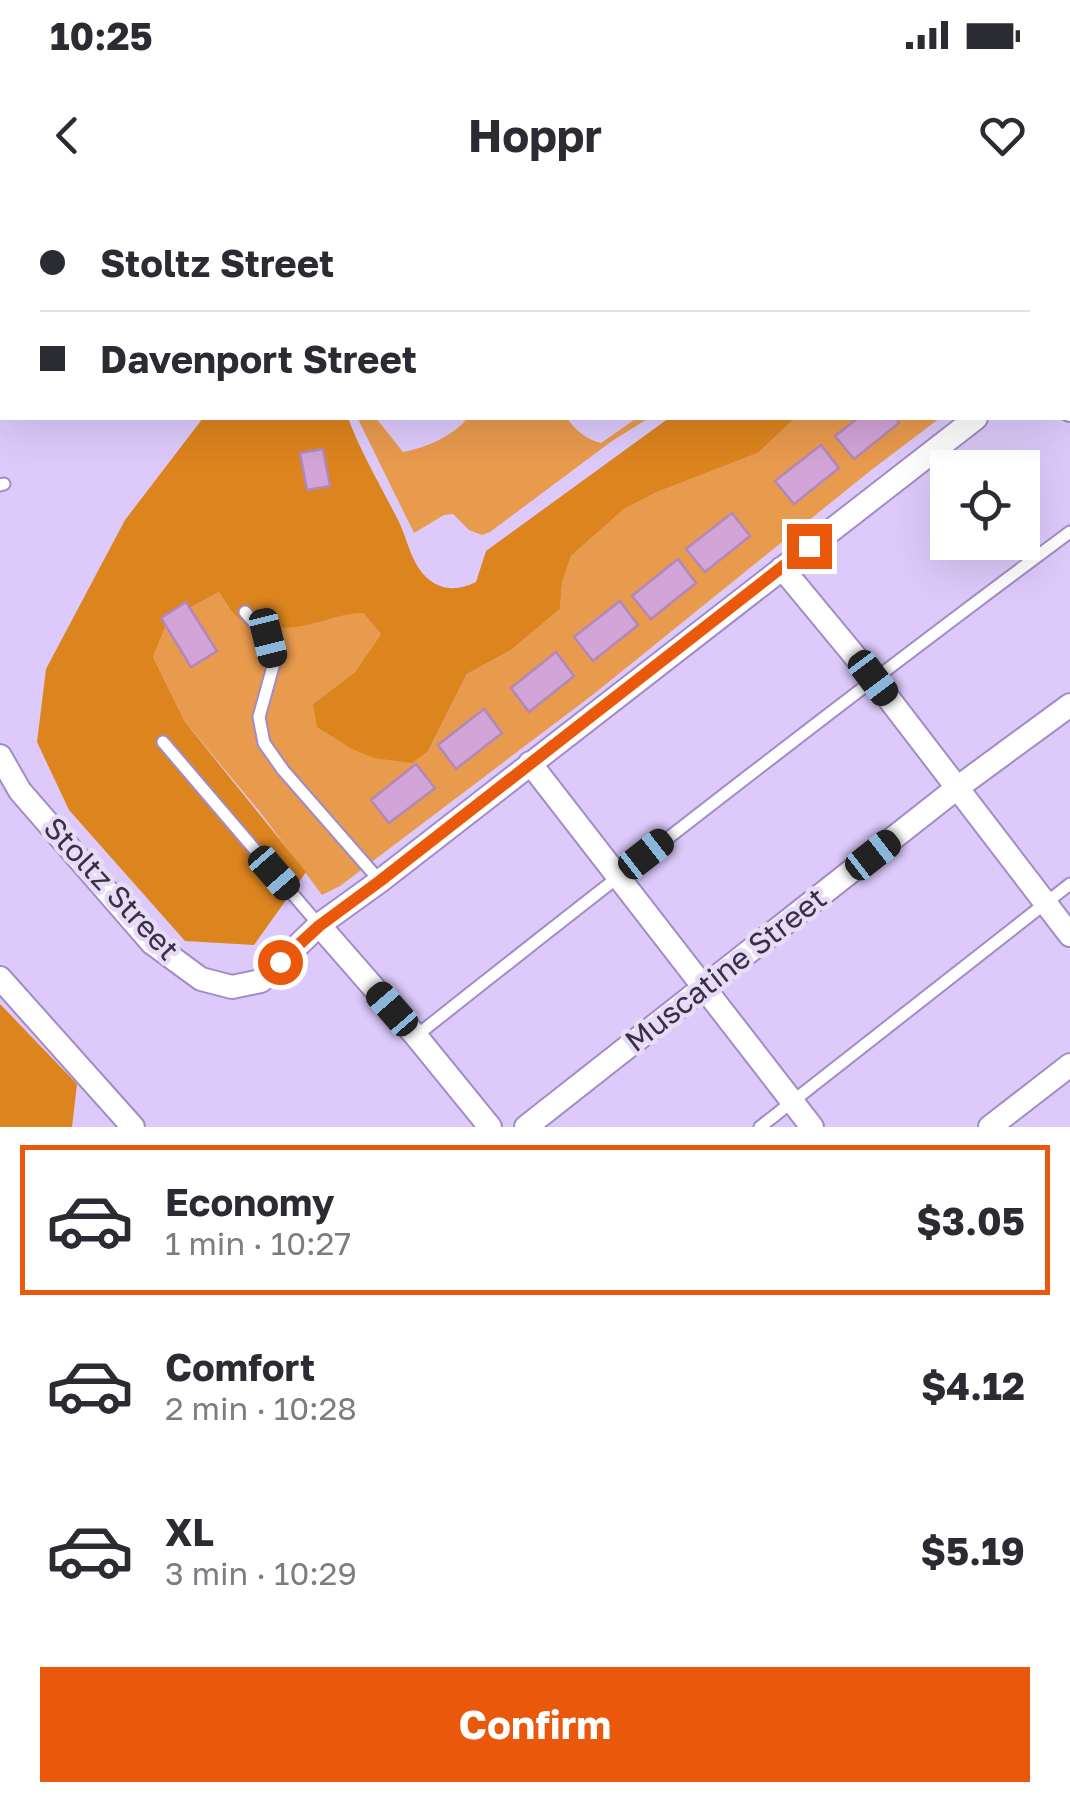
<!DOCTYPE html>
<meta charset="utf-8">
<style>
body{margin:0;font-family:"Golos Text",sans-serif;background:#f2f2f3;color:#2b2b33;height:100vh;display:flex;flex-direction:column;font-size:38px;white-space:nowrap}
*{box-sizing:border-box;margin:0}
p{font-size:32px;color:#7c7c81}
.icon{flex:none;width:55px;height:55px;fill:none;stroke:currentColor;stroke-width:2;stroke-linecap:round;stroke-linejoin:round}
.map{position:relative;height:927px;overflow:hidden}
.details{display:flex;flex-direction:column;background:#fff;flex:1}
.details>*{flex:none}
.top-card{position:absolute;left:0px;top:0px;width:1070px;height:220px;box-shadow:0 10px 40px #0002;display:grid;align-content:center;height:220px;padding:0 40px;background:#fff}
.fabs{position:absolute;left:930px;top:250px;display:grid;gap:20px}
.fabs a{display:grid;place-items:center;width:110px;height:110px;border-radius:0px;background:#fff;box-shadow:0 10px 40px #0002;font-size:50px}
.end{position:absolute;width:45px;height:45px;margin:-22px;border:12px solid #ea580c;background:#fff;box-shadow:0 0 0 5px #fff}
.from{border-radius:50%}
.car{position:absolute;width:30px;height:60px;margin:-30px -15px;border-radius:12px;box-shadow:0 0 8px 2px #0007;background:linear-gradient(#222 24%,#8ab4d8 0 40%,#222 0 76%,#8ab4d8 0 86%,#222 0)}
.top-card b{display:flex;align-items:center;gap:35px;height:95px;font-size:38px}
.top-card b+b{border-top:2px solid #e1e1e2}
.top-card i{width:25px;height:25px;background:#2b2b33}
ul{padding:18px 0 0;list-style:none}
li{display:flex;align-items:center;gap:30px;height:150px;margin:0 20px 15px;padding:0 20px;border:5px solid transparent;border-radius:0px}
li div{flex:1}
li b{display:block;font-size:38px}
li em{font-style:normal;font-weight:700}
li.active{border-color:#ea580c}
li>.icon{width:90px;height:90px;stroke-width:1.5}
.primary-button{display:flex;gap:20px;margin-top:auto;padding:20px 40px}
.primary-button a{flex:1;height:115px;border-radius:0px;background:#ea580c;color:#fff;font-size:40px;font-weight:700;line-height:115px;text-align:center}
.status{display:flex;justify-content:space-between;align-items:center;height:70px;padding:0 50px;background:#fff;direction:ltr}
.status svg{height:28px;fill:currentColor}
header{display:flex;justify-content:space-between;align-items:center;height:130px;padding:0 40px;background:#fff;font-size:45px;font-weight:700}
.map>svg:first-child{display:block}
.green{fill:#e89a4d}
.forest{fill:#dc841e}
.building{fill:#d2a4d7;stroke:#b487b9;stroke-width:2.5}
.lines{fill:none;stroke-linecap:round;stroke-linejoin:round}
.lane-casing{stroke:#a38bc5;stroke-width:15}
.street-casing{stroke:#a38bc5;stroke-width:26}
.lane{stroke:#fff;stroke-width:11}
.street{stroke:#fff;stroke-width:22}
.route{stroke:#ea580c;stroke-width:12}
.labels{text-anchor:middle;stroke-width:9;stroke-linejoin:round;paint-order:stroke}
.street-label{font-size:30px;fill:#392f47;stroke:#e6dcf5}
</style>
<div class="status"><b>10:25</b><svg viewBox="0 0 49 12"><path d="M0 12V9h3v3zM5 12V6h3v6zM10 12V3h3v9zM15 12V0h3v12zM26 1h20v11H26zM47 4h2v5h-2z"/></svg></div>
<header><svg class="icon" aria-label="back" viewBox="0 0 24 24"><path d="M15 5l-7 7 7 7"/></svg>Hoppr<svg class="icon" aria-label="heart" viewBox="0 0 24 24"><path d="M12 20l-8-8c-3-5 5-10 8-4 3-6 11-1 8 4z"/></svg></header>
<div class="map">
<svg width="1070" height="927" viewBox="0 0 1070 927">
<rect width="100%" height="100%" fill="#ddcafb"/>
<!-- green -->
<path class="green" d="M 857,0 L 1070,0 L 1070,117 L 1068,119 L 1068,2 L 860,2 Z
M 360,218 L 376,218 L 403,252 C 428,247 451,237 468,218 L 567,218 C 574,229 587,240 601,243 L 637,218 L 649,218 L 612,241 L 490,332 L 482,335 L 469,330 L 453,314 L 444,315 L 414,333 L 358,219 Z
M 795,218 L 940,218 L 870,271 L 595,493 L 340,686 L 322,695 L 260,612 L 185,522 L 153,457 L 168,420 L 219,392 L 228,407 L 313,424 L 350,413 L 363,413 L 381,434 L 355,472 L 313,504 L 428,551 L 467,474 L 511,450 L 560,409 L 562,383 L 571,356 L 624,309 L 657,292 L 758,253 Z"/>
<!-- forest -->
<path class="forest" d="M 385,0 L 642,0 L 639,2 L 381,2 Z
M 203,218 L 348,218 C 361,253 382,288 399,322 C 408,341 411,362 426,377 C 441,391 458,391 476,382 L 486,351 L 669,218 L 795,218 L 758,253 L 657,292 L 624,309 L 571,356 L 562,383 L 560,409 L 511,450 L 467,474 L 428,551 L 412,563 L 374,558 L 352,549 L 317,527 L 313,504 L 355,472 L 381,434 L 363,413 C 346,413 332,419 316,423 C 298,428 262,431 245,422 C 233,416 225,402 219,392 L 168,420 L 153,457 L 185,522 L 306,672 L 254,745 L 185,741 L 69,610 L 37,542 L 46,469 L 125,320 Z
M 0,804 L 77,884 L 72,927 L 0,927 Z"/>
<!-- building -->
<path class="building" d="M 858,218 L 895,218 L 899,223 L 854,259 L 835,236 Z
M 821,245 L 839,268 L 794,304 L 775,281 Z
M 323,249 L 330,286 L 307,290 L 300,253 Z
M 732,313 L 750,336 L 705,372 L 686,349 Z
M 678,359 L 696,383 L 651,419 L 632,396 Z
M 620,401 L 638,425 L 593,461 L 574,437 Z
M 186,402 L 217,451 L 191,467 L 161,418 Z
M 556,452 L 574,476 L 529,512 L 511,488 Z
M 484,509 L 502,533 L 456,569 L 438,545 Z
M 416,564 L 435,588 L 389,623 L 371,600 Z"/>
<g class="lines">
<defs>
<path id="lane" d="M 0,285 L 4,284
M 245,412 L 268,438 L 274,463 L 259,517 L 264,543 L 283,570 L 380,681
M 163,542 L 319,725
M 416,836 C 632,665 849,496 1070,332
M 760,927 L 1070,684"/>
<path id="street" d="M 242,0 L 243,2
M 0,131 L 2,130
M 1068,146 L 1070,144
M 1068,207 L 1070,210
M 782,368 L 873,478 L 1070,735
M 0,556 L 20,591 L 152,743 L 201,779 L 232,787 L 261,781 L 319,725 L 416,836 L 490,927
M 530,563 L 812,927
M 319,725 L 380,681 L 976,218
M 0,778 L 133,927
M 526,927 L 957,588 L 1070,505
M 990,927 L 1070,865"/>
</defs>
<!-- lane casing -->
<use href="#lane" class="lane-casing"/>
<!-- street casing -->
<use href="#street" class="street-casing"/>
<!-- lane -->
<use href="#lane" class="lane"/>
<!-- street -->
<use href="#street" class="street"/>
</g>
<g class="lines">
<!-- route -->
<path class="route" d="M 280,762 L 319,726 L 380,681 L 809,346"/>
</g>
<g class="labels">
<!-- street labels -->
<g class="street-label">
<text transform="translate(111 689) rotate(47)" y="10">Stoltz Street</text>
<text transform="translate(726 770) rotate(-38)" y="10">Muscatine Street</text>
</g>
</g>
</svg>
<div class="fabs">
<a><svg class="icon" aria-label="locate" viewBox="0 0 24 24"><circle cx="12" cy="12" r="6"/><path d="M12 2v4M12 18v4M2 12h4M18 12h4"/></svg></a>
</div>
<i class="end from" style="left:280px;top:762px"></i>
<i class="end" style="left:809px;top:346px"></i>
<i class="car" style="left:268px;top:438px;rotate:166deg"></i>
<i class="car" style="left:873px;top:478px;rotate:143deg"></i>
<i class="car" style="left:646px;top:654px;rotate:52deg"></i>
<i class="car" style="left:873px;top:655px;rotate:52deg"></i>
<i class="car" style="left:274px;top:673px;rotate:139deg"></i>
<i class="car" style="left:392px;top:809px;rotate:319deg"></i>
<div class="top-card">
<b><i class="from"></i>Stoltz Street</b>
<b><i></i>Davenport Street</b>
</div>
</div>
<section class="details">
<ul>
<li class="active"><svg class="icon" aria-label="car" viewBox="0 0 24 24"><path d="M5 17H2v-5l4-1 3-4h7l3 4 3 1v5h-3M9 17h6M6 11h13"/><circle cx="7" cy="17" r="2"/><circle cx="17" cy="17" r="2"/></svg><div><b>Economy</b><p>1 min · 10:27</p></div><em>$3.05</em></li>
<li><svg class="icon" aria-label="car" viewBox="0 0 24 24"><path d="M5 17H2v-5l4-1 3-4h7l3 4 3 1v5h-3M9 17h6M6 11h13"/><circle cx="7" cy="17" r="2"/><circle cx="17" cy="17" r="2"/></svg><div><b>Comfort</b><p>2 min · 10:28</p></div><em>$4.12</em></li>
<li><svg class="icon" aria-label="car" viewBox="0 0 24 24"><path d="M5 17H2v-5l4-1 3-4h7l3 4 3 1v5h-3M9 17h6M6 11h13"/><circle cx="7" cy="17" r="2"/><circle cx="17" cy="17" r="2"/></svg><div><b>XL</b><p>3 min · 10:29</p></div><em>$5.19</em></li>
</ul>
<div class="primary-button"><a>Confirm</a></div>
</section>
